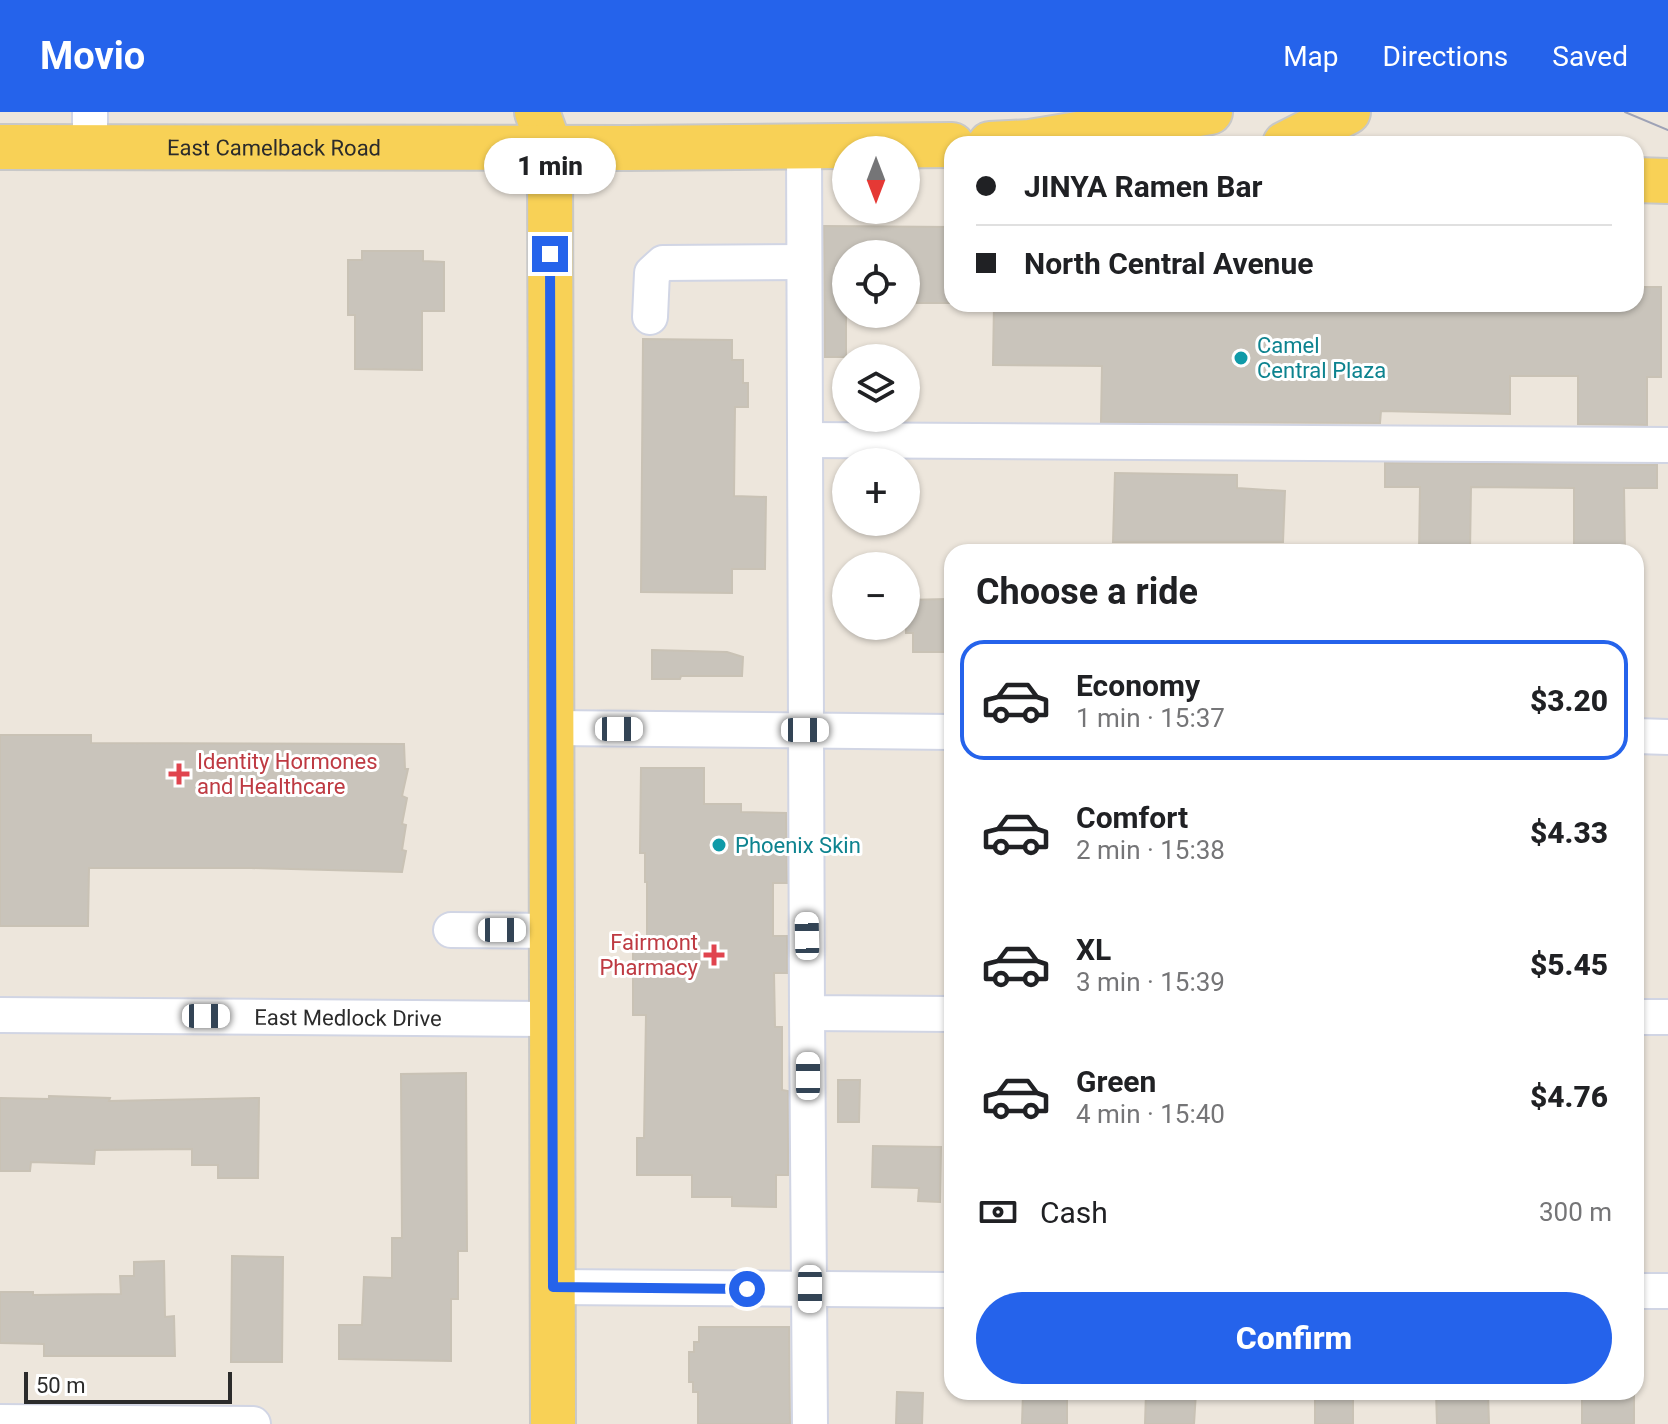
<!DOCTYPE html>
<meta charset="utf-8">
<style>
body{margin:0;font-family:Roboto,sans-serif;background:#f2f2f2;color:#202124;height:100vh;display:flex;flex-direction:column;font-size:30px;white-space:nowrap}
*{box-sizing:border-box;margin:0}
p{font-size:26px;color:#757577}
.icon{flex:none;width:44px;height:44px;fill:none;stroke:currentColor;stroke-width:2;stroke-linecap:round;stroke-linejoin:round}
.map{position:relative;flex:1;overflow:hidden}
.sheet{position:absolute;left:944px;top:432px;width:700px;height:856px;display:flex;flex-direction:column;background:#fff;border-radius:24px;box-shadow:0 2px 6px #0004}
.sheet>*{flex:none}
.top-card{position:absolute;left:944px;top:24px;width:700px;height:176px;border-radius:24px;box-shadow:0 2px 6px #0004;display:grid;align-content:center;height:176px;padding:0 32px;background:#fff}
.needle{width:52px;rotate:180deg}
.buttons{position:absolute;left:832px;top:24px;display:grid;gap:16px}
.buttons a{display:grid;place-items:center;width:88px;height:88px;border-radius:50%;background:#fff;box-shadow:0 2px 6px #0004;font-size:40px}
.scale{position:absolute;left:24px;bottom:20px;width:208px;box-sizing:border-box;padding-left:8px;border:4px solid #2b2b2b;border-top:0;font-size:22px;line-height:28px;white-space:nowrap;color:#2b2b2b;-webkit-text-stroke:6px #fff;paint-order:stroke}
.end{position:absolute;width:36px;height:36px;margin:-18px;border:10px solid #2563eb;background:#fff;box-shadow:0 0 0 4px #fff}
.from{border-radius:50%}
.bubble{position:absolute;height:56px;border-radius:28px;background:#fff;box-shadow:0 2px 6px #0004;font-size:26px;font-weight:800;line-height:56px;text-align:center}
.car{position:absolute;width:24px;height:48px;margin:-24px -12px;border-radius:10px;box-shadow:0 0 6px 2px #0007;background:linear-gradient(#fff 24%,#345 0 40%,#fff 0 76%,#345 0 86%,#fff 0)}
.top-card b{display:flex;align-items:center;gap:28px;height:76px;font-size:30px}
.top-card b+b{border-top:2px solid #e0e0e0}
.top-card i{width:20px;height:20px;background:#202124}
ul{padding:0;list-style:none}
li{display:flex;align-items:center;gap:24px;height:120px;margin:0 16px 12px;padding:0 16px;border:4px solid transparent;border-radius:24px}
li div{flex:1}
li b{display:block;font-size:30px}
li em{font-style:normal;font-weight:800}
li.current{border-color:#2563eb}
li>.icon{width:72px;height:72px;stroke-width:1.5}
h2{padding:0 32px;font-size:36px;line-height:96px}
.pay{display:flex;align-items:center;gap:20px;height:88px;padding:0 32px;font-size:30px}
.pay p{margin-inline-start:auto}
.cta{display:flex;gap:16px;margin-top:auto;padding:16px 32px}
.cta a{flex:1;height:92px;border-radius:48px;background:#2563eb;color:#fff;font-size:32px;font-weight:800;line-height:92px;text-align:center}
header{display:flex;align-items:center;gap:48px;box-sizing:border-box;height:112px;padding:0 40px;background:#2563eb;color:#fff}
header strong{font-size:38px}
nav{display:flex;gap:44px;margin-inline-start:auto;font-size:28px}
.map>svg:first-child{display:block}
.building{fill:#c9c4bb;stroke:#c9c2b5;stroke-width:2}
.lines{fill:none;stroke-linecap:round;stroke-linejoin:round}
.minor-casing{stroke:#d1d5e4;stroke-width:38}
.major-casing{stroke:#c8c8c8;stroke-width:48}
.minor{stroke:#fff;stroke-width:34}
.major{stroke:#f8d156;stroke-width:44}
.tram{stroke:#9ea2b6;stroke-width:2}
.route{stroke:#2563eb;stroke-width:10}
.culture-dot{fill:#0f9aa8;stroke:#fff;stroke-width:3}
.health-dot{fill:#e0444e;stroke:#fff;stroke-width:3}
.labels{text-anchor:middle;stroke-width:6;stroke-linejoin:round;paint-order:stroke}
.street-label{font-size:22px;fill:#2b2b2b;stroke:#fff}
.culture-label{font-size:22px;fill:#0d838f;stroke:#fff;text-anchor:start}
.health-label{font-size:22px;fill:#be3a42;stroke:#fff;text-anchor:start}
</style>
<header>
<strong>Movio</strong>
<nav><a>Map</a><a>Directions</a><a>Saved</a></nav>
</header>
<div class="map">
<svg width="1668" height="1312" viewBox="0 0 1668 1312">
<rect width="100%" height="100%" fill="#ede6dc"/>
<!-- building -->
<path class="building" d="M 824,114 L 952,115 L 952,191 L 917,191 L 917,167 L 906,167 L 906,142 L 846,142 L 846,245 L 825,245 Z
M 362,139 L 423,139 L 423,149 L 444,150 L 444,199 L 422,199 L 422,258 L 355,257 L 355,203 L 348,203 L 348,148 L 362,148 Z
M 1636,175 L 1661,175 L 1661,265 L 1647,265 L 1647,313 L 1578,312 L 1578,264 L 1510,264 L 1510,302 L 1381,299 L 1380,311 L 1101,310 L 1102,254 L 993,253 L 994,192 L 1636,192 Z
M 643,227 L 732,228 L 732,248 L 743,248 L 743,271 L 748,271 L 748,295 L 735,295 L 734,384 L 766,385 L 765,457 L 732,457 L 732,481 L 641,480 Z
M 1385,351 L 1657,353 L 1657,376 L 1624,376 L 1625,440 L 1574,440 L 1574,376 L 1471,375 L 1470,440 L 1419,440 L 1420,375 L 1385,375 Z
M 1115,361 L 1237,363 L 1237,376 L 1285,379 L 1283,430 L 1113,430 Z
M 946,487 L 947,540 L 913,540 L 913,521 L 906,521 L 906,488 Z
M 652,538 L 727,540 L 743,545 L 742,564 L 681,564 L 680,567 L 652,567 Z
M 0,623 L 91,623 L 91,631 L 404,632 L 405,657 L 408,657 L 402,684 L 407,686 L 402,712 L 406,713 L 402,738 L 406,739 L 402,760 L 251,756 L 89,756 L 88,814 L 0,814 Z
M 641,656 L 704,656 L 704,692 L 741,692 L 741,700 L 786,701 L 787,771 L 773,771 L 773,824 L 787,824 L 787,861 L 774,861 L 775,915 L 782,915 L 782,978 L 788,979 L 788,1063 L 776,1063 L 776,1095 L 732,1094 L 732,1085 L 692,1085 L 692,1063 L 637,1063 L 637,1026 L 644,1026 L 646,903 L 633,903 L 633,824 L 647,824 L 647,770 L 645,770 L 645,741 L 640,741 Z
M 466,961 L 467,1139 L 458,1139 L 458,1187 L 451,1187 L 451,1249 L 339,1247 L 339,1213 L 362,1213 L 364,1165 L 392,1166 L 392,1126 L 402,1126 L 401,962 Z
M 838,968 L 860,968 L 859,1010 L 838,1010 Z
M 49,984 L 110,986 L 109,989 L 259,986 L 258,1066 L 218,1066 L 218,1053 L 192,1053 L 192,1037 L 95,1038 L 94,1052 L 31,1050 L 30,1059 L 0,1059 L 0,986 L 49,987 Z
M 873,1034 L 941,1035 L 940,1090 L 918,1089 L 919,1076 L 872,1075 Z
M 232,1144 L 283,1145 L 282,1250 L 231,1250 Z
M 164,1149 L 165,1205 L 174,1204 L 175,1244 L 44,1244 L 44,1232 L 0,1231 L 0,1180 L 33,1180 L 33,1183 L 121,1182 L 120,1164 L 134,1164 L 134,1150 Z
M 699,1215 L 789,1215 L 790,1312 L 698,1312 L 698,1280 L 693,1280 L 693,1270 L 689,1270 L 689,1240 L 694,1240 L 694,1230 L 699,1230 Z
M 897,1280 L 923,1281 L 922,1312 L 896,1312 Z
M 1023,1280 L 1067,1281 L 1067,1312 L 1022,1312 Z
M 1146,1280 L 1196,1280 L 1194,1312 L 1145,1312 Z
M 1315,1280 L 1353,1280 L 1353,1312 L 1315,1312 Z
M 1436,1280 L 1488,1280 L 1489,1312 L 1437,1312 Z
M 1582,1280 L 1634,1280 L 1634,1312 L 1582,1312 Z"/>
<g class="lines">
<defs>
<g id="minor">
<path d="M 90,35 L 90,0"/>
<path d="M 804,35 L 807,901 L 952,902"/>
<path d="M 650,205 L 652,161 L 663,151 L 804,150"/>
<path d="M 806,328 L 1668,333"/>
<path d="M 552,616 L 952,620"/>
<path d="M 1636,624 L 1668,625"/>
<path d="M 451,818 L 552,819"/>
<path d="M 807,901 L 810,1312"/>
<path id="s1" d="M 0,903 L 553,907"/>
<path d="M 1636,905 L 1668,905"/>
<path d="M 553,1175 L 952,1178"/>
<path d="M 1636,1179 L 1668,1179"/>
<path d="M 0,1310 L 253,1312"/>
</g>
<g id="major">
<path d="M 537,0 L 550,36 L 553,1312"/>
<path d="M 990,32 L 1030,30 L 1210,0"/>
<path d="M 1285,32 L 1348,0"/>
<path id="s2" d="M 0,35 L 628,36 L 952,33"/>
<path d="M 1636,68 L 1668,69"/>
</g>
</defs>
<!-- minor casing -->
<use href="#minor" class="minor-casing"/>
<!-- major casing -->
<use href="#major" class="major-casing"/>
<!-- minor -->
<use href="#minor" class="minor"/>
<!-- major -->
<use href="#major" class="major"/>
<!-- tram -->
<path class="tram" d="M 1625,0 L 1668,18"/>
</g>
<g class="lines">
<!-- route -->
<path class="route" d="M 550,142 L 553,1175 L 747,1177"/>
</g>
<!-- markers -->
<g class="culture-dot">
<circle cx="1241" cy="246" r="8"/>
<circle cx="719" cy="733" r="8"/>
</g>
<g class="health-dot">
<path d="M175 650h8v8h8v8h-8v8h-8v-8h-8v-8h8z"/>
<path d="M710 831h8v8h8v8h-8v8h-8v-8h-8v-8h8z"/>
</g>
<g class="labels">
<!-- street labels -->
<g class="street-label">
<text dy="8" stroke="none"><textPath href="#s2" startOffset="274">East Camelback Road</textPath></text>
<text dy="8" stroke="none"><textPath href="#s1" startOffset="348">East Medlock Drive</textPath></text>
</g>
<!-- culture labels -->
<g class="culture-label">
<text x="1257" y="241">Camel<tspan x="1257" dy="25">Central Plaza</tspan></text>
<text x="735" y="741">Phoenix Skin</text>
</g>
<!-- health labels -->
<g class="health-label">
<text x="197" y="657">Identity Hormones<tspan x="197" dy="25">and Healthcare</tspan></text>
<text x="698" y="838" text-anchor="end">Fairmont<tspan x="698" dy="25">Pharmacy</tspan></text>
</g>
</g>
</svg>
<div class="buttons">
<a><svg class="needle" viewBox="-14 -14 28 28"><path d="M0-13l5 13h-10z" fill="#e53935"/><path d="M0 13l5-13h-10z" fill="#757577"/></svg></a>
<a><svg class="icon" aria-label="locate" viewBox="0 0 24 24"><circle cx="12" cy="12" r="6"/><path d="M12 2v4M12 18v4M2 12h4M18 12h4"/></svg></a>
<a><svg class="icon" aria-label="layers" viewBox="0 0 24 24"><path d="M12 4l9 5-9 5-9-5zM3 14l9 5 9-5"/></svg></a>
<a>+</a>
<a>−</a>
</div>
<div class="scale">50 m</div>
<i class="end from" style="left:747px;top:1177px"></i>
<i class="end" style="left:550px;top:142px"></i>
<div class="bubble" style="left:484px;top:26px;width:132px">1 min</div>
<i class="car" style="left:619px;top:617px;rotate:90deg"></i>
<i class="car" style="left:805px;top:618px;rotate:90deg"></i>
<i class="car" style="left:502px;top:818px;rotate:90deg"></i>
<i class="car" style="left:807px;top:824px;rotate:359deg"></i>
<i class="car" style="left:206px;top:904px;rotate:90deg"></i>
<i class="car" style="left:808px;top:964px;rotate:0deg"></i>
<i class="car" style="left:810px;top:1177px;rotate:180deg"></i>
<div class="top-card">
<b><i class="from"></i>JINYA Ramen Bar</b>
<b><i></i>North Central Avenue</b>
</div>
<section class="sheet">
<h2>Choose a ride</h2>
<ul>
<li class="current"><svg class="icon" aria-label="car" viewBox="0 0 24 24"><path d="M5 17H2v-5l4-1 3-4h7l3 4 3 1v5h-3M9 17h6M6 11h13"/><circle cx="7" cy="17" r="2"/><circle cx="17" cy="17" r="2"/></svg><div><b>Economy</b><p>1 min · 15:37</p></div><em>$3.20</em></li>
<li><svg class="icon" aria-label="car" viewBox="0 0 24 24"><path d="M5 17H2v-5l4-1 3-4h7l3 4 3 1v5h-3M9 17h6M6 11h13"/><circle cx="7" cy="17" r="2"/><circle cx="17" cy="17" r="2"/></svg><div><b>Comfort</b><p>2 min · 15:38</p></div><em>$4.33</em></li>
<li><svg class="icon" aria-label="car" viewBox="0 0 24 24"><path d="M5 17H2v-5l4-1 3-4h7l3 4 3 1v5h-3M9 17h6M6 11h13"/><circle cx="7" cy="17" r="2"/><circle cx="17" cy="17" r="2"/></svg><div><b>XL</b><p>3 min · 15:39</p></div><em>$5.45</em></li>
<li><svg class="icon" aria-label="car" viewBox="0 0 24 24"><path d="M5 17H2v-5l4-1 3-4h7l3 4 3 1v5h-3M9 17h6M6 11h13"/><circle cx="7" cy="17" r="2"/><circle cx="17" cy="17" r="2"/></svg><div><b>Green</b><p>4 min · 15:40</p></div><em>$4.76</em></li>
</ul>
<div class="pay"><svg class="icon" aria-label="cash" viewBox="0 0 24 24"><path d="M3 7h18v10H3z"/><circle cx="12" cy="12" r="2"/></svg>Cash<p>300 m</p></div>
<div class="cta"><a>Confirm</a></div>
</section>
</div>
